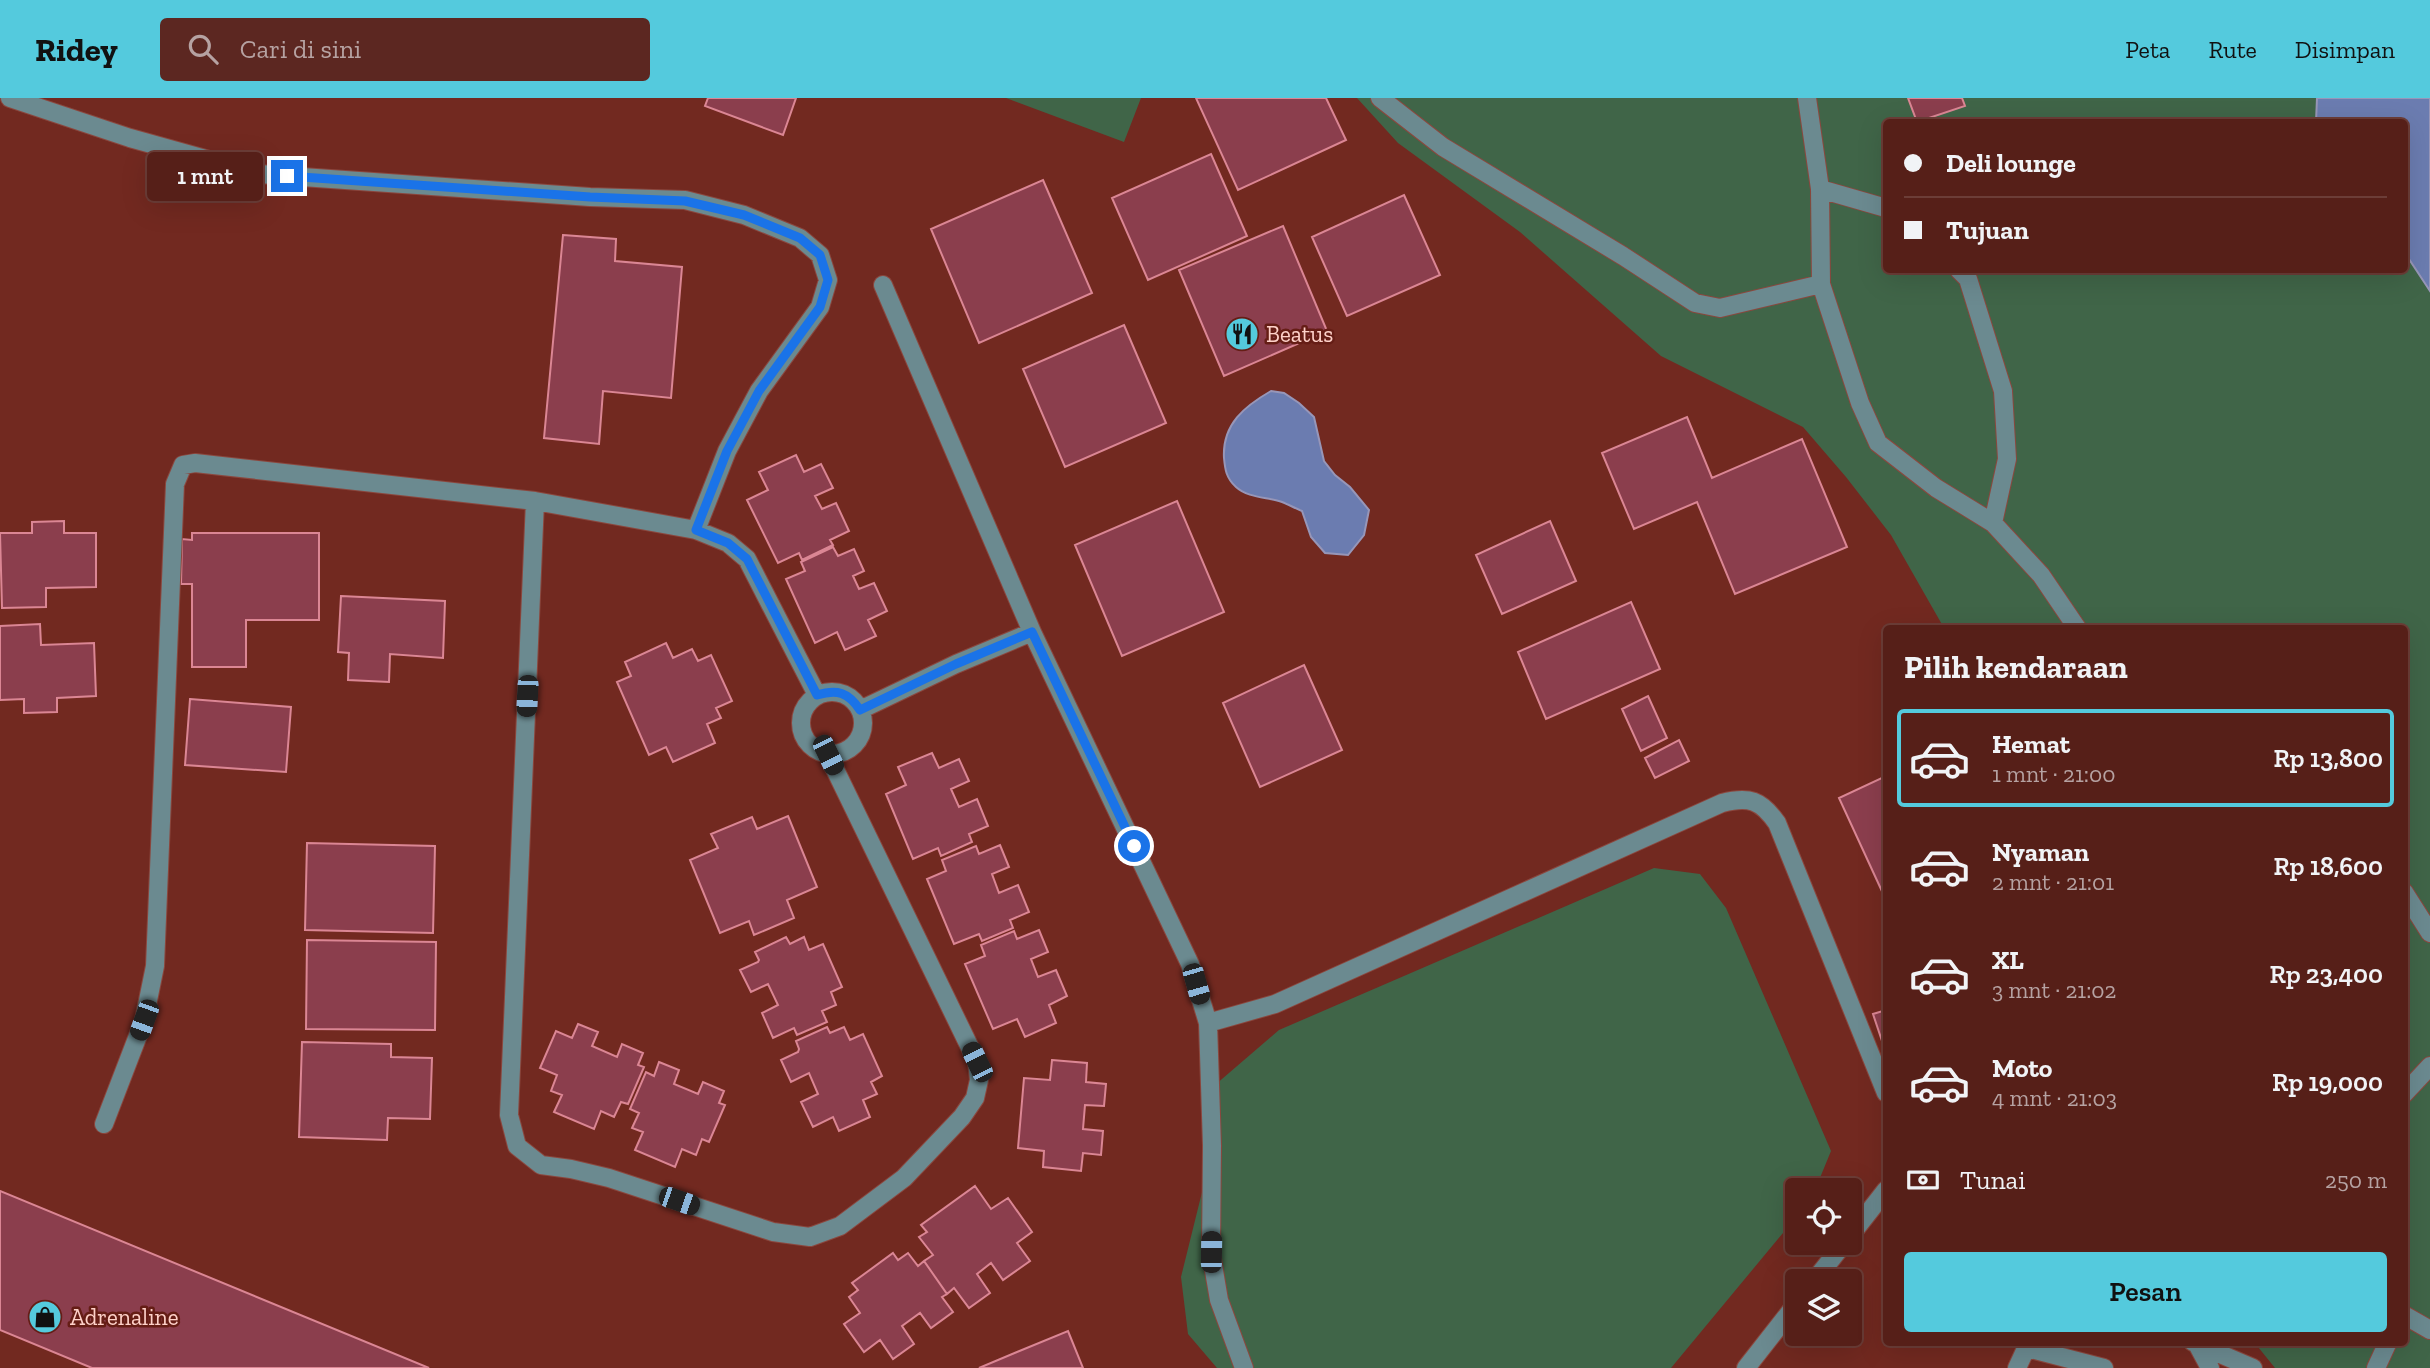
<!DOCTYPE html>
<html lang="id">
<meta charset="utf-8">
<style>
body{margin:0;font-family:"Zilla Slab",serif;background:#5c2721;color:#f1f3f6;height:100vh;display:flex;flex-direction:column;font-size:26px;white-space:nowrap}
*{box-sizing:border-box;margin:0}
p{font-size:23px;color:#b6a2a2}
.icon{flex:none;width:38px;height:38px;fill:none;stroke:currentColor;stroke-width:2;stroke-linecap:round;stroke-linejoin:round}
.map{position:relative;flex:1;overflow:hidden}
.details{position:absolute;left:1883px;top:527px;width:525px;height:721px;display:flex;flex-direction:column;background:#561f18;border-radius:7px;box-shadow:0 7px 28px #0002,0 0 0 2px #6c3d37}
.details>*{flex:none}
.guide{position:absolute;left:1883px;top:21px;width:525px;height:154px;border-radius:7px;box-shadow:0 7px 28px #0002,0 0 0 2px #6c3d37;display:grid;align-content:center;height:154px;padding:0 21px;background:#561f18}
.buttons{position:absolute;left:1785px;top:1080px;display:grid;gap:14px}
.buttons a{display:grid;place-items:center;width:77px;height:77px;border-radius:7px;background:#561f18;box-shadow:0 7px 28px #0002,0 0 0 2px #6c3d37;font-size:35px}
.end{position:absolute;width:32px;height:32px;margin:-16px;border:9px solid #1a73e8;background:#fff;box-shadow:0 0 0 4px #fff}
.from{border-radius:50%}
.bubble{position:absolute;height:49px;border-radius:7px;background:#561f18;box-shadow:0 7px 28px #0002,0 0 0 2px #6c3d37;font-size:23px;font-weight:600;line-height:49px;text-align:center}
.car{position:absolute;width:21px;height:42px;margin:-21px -10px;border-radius:9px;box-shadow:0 0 5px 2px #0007;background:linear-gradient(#222 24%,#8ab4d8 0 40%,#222 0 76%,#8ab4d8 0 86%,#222 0)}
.guide b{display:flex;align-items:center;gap:24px;height:66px;font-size:26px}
.guide b+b{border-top:2px solid #6c3d37}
.guide i{width:18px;height:18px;background:#f1f3f6}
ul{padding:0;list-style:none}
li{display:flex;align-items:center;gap:21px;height:98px;margin:0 14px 10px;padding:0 7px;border:4px solid transparent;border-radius:7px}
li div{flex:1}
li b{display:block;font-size:26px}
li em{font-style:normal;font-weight:600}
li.selected{border-color:#54cadd}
li>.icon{width:63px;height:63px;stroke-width:1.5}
h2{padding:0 21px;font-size:32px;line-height:84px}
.pay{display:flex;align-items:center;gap:18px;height:77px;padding:0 21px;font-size:26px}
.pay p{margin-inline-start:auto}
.primary-button{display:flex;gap:14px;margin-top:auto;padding:14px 21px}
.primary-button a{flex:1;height:80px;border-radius:7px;background:#54cadd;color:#111;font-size:28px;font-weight:600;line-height:80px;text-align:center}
header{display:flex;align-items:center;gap:42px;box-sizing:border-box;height:98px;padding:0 35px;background:#54cadd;color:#111}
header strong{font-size:33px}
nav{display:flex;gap:38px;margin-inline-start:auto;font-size:24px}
.search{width:490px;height:63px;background:#5c2721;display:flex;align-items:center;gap:18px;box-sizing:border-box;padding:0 24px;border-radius:7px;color:#b6a2a2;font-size:26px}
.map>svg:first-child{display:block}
.green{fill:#406548;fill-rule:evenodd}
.water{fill:#6b7cb0;stroke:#9796b8;stroke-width:2}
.building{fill:#8b3e4d;stroke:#db8694;stroke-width:2}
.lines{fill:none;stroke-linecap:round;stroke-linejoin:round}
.minor-casing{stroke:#8b473e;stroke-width:20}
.minor{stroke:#6b8a90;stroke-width:18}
.route{stroke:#1a73e8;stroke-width:9}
.labels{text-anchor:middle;stroke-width:5;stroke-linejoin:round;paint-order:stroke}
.poi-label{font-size:23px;fill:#fed1c9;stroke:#651d15;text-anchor:start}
</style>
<header>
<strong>Ridey</strong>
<div class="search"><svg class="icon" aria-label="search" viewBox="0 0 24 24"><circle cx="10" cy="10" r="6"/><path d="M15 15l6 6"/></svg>Cari di sini</div>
<nav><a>Peta</a><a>Rute</a><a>Disimpan</a></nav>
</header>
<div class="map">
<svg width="2430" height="1270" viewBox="0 0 2430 1270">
<rect width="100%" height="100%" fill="#722920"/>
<!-- green -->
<path class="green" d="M 1006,0 L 1141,0 L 1124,44 Z
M 1357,0 L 2430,0 L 2430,1270 L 2275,1270 L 2254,1244 L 2404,1244 L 2404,530 L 1944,530 L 1891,437 L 1846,379 L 1803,329 L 1661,258 L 1520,134 L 1398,45 ZM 1886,24 L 2404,24 L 2404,172 L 1886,172 Z
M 1654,770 L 1700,776 L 1726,810 L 1831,1053 L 1815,1092 L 1797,1092 L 1797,1118 L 1671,1270 L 1217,1270 L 1188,1236 L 1181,1179 L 1207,1074 L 1215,987 L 1279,932 Z"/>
<!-- water -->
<path class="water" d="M 2317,0 L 2430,0 L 2430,193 L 2405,155 L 2404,24 L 2316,24 Z
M 1271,293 L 1284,295 L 1299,305 L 1314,319 L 1324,363 L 1335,377 L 1350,389 L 1369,412 L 1364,437 L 1348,457 L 1325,455 L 1311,439 L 1302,413 C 1295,410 1289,407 1282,404 C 1267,399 1248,400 1236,389 C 1226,380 1225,371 1224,360 C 1222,326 1245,308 1271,293 Z"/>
<!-- building -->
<path class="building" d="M 708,0 L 796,0 L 783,37 L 705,8 Z
M 1196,0 L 1326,0 L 1346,42 L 1238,92 Z
M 1908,0 L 1962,0 L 1965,8 L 1917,24 Z
M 1211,56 L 1247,138 L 1148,182 L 1112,100 Z
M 1043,82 L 1092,195 L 979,245 L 931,131 Z
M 1404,97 L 1440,177 L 1347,218 L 1312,139 Z
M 1283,128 L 1327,233 L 1224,278 L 1179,172 Z
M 563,137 L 616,141 L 615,163 L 682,169 L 671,300 L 603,293 L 599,346 L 544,340 Z
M 1124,227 L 1166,325 L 1065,369 L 1023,271 Z
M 1687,319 L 1712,380 L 1802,341 L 1847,449 L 1735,496 L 1697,404 L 1634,431 L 1602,355 Z
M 796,357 L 804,374 L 821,366 L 833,390 L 815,398 L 822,411 L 836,405 L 849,433 L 830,442 L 833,447 L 802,462 L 799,455 L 778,465 L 747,402 L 768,392 L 759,374 Z
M 1177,403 L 1224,514 L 1122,558 L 1075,447 Z
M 64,423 L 64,435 L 96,435 L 96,489 L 46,490 L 46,509 L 2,510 L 0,435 L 32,435 L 32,424 Z
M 1550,423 L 1576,483 L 1502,516 L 1476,457 Z
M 192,435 L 319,435 L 319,522 L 246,522 L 246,569 L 192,569 L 192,486 L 181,486 L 182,441 L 192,442 Z
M 833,449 L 838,458 L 854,451 L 864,473 L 853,478 L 859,491 L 874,485 L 887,513 L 868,522 L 876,538 L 845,552 L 837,534 L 815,545 L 786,481 L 805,473 L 801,464 Z
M 341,498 L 445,503 L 443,560 L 390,556 L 389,584 L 348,582 L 349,555 L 338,554 Z
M 1631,504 L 1660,571 L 1546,621 L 1518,554 Z
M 40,526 L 41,547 L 94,545 L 96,598 L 57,600 L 57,614 L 24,615 L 24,601 L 0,602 L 0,528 Z
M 666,545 L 673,560 L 692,551 L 698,563 L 711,557 L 732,603 L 716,610 L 721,620 L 707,626 L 715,645 L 673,664 L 666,649 L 649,657 L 617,584 L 631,578 L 625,564 Z
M 1304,567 L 1342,652 L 1260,689 L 1223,605 Z
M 1648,598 L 1667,640 L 1641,653 L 1622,611 Z
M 190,601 L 291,609 L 286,674 L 185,667 Z
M 1679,642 L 1689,663 L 1655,680 L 1645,660 Z
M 932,655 L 939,670 L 959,661 L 969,683 L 951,691 L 959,709 L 977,701 L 988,728 L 969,736 L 972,744 L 941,758 L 938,750 L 913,761 L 886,696 L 906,687 L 898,669 Z
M 1886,678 L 1886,802 L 1839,700 Z
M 788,718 L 817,789 L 787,802 L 794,820 L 754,837 L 749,823 L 720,835 L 690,762 L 718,750 L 711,736 L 752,719 L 757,731 Z
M 307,745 L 435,748 L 433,835 L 305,832 Z
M 1000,747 L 1009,769 L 992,776 L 999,795 L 1018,787 L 1029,814 L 1010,822 L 1013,830 L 982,843 L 979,836 L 954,846 L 927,781 L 946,773 L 942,762 L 976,748 L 979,756 Z
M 1039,832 L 1048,854 L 1031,861 L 1038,879 L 1056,872 L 1067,898 L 1049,907 L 1056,925 L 1025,939 L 1017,921 L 993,931 L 965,866 L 985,858 L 981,847 L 1014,833 L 1017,841 Z
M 786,839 L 790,846 L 804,839 L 809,852 L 823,846 L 842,889 L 831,894 L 836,907 L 822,913 L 827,924 L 797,937 L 794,930 L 773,940 L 762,915 L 778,907 L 768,886 L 751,894 L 740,872 L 758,864 L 759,862 L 755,854 Z
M 307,842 L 436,844 L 435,932 L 306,931 Z
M 1886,912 L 1886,955 L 1873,916 Z
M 578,926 L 598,934 L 592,948 L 617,959 L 622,946 L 643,955 L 638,967 L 644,969 L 628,1006 L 621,1004 L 614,1019 L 601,1013 L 594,1031 L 554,1014 L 562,997 L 551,993 L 557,977 L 540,970 L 556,933 L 572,940 Z
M 827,929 L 830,935 L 844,929 L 850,942 L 863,936 L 882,978 L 871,984 L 877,996 L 863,1002 L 870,1019 L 839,1033 L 833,1019 L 813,1029 L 801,1004 L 818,996 L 809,975 L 791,984 L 781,962 L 798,954 L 799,951 L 796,943 Z
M 302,944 L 391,946 L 391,959 L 432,960 L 430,1021 L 388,1020 L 387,1042 L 299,1039 Z
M 1052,962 L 1087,965 L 1086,984 L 1106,986 L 1104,1008 L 1085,1007 L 1083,1031 L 1103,1033 L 1101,1057 L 1083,1055 L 1081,1073 L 1043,1069 L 1044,1053 L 1018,1050 L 1024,980 L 1050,982 Z
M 659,964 L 679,972 L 674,986 L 698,996 L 703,984 L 724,993 L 719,1005 L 725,1007 L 709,1044 L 702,1041 L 696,1057 L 682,1051 L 675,1069 L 635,1052 L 643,1034 L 632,1030 L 639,1015 L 630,1011 L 646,974 L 654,978 Z
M 975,1088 L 991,1111 L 1008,1100 L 1032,1134 L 1017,1145 L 1030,1163 L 1003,1182 L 991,1165 L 977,1176 L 990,1195 L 969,1210 L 954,1190 L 947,1196 L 924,1163 L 933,1157 L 919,1139 L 927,1134 L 921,1127 Z
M 0,1093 L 429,1270 L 92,1270 L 0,1232 Z
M 893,1155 L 898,1162 L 908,1155 L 918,1168 L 924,1163 L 947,1196 L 942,1199 L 953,1214 L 931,1230 L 920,1215 L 902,1228 L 914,1246 L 893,1261 L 880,1242 L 864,1254 L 844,1226 L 860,1215 L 849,1199 L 858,1192 L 852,1185 Z
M 1068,1233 L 1083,1270 L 979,1270 L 1017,1254 Z"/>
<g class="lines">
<defs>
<path id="minor" d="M 10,0 L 130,40 L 259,76 L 590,99 L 685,102 L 744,117 L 800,140 L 820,157 L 828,182 L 820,209 L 759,293 L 727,353 L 696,432
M 1380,0 L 1443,49 L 1623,158 L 1695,205 L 1720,210 L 1821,186
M 1807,0 L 1820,91 L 1821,186 L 1860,305 L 1878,345 L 1936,390 L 1993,425 L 2041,477 L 2077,530
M 1820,91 L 1886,110
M 1959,172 L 1968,181 L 2003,293 L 2007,361 L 1993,425
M 883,187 L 1032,534 L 1190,866 L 1208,925 L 1212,1048 L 1211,1155 L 1219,1202 L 1244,1270
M 535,403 L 509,1017 L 517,1048 L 541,1067 L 571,1071 L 609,1080 L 773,1134 L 810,1139 L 840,1128 L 904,1080 L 962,1019 L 975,1000 L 979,982 L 977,964 L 828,657
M801 625a31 31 0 1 1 62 0a31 31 0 1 1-62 0Z
M 860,612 L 956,566 L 1032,534
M 2404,794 L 2430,835
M 1208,925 L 1275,906 L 1722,705 C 1749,698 1761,702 1777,725 L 1886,995
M 2404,996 L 2430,968
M 104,1026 L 144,922 L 155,868 L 175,386 L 183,367 L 195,365 L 535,403 L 696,432 L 728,445 L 747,461 L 817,597
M 1850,1138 L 1886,1092
M 1814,1183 L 1845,1144
M 2404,1217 L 2430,1232
M 2193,1244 L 2197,1246 L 2210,1270
M 2197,1246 L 2253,1270
M 2027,1250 L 2104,1270
M 1746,1270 L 1797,1205
M 2017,1270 L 2029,1244
M 2376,1270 L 2388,1244"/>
</defs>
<!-- minor casing -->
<use href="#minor" class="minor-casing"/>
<!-- minor -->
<use href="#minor" class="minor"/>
</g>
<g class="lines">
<!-- route -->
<path class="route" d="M 287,78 L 590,99 L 685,103 L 744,117 L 800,140 L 820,157 L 828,182 L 820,209 L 759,293 L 727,353 L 696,432 L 728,445 L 747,461 L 817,597 C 837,591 848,594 860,612 L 956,566 L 1032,534 L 1134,748"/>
</g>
<!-- icons -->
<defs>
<symbol id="restaurant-disc" viewBox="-11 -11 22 22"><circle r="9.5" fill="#54cadd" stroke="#651d15"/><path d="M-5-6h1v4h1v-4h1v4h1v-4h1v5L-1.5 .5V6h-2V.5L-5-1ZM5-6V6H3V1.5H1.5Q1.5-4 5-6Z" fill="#111"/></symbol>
<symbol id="shop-disc" viewBox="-11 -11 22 22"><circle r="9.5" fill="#54cadd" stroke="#651d15"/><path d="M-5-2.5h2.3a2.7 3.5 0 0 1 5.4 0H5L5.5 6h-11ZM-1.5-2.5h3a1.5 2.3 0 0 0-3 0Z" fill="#111"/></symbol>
</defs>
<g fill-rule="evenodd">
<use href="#restaurant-disc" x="1223" y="217" width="38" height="38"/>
<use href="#shop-disc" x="26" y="1200" width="38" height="38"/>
</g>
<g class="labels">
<!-- poi labels -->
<g class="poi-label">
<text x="1266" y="244">Beatus</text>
<text x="70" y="1227">Adrenaline</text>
</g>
</g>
</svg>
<div class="buttons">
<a><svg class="icon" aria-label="locate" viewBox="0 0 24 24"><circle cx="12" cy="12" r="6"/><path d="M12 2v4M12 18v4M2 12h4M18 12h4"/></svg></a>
<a><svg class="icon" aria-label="layers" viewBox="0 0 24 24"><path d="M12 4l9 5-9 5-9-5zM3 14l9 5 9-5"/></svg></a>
</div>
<i class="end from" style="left:1134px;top:748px"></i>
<i class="end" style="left:287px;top:78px"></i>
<div class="bubble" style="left:147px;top:54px;width:116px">1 mnt</div>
<i class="car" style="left:527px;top:598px;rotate:183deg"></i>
<i class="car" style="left:828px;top:657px;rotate:154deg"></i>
<i class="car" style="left:1196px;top:886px;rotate:164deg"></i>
<i class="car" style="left:144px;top:922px;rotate:200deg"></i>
<i class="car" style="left:977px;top:964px;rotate:334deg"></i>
<i class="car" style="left:679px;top:1103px;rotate:109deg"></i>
<i class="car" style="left:1211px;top:1154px;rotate:1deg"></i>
<div class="guide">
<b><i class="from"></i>Deli lounge</b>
<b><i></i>Tujuan</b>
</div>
<section class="details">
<h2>Pilih kendaraan</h2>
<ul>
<li class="selected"><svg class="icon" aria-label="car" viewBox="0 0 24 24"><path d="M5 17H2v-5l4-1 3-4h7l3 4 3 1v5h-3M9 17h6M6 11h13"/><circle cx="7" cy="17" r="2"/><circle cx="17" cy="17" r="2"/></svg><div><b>Hemat</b><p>1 mnt · 21:00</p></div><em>Rp 13,800</em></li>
<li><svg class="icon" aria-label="car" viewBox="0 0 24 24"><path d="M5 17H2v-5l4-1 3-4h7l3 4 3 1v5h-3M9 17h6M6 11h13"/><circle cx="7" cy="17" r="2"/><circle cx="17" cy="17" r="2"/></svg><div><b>Nyaman</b><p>2 mnt · 21:01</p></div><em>Rp 18,600</em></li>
<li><svg class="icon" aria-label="car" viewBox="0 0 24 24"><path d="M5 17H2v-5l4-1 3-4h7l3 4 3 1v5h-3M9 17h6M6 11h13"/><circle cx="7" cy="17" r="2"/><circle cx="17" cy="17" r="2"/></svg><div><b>XL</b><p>3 mnt · 21:02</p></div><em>Rp 23,400</em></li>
<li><svg class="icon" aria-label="car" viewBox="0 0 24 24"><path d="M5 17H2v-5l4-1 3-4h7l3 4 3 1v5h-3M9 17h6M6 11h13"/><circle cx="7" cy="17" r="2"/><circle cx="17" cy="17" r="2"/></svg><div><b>Moto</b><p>4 mnt · 21:03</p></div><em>Rp 19,000</em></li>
</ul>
<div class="pay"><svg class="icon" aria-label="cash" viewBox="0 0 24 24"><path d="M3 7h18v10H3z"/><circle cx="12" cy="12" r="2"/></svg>Tunai<p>250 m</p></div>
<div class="primary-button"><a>Pesan</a></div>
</section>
</div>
